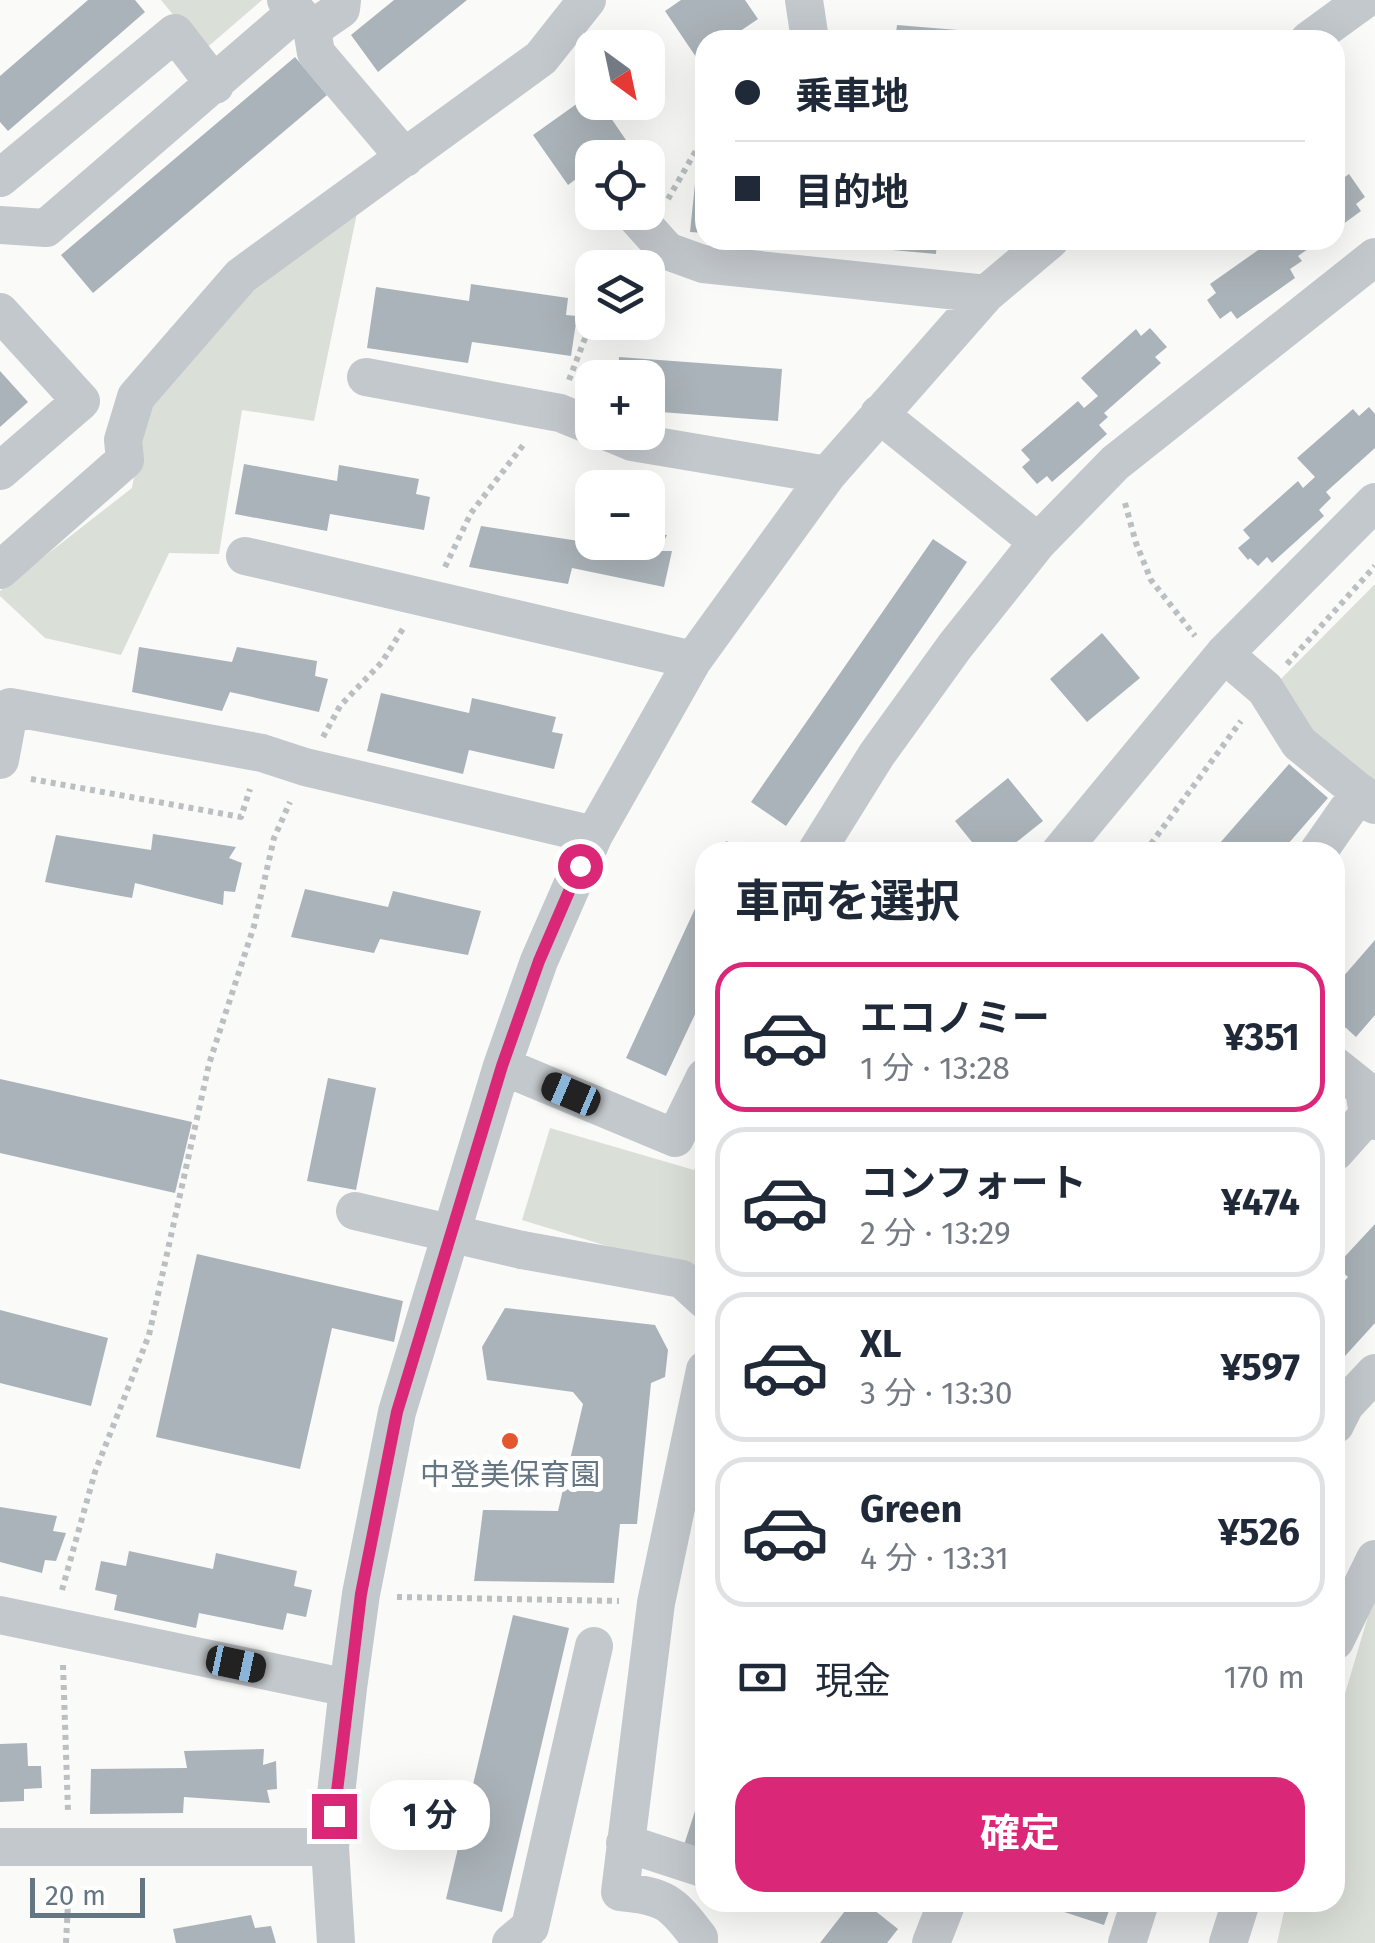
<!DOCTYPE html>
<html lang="ja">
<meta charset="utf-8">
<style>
body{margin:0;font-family:"Fira Sans","Noto Sans JP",sans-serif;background:#f2f2f3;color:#1f2937;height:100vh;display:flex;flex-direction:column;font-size:38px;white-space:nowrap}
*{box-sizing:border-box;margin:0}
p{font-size:32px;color:#747a83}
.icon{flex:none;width:55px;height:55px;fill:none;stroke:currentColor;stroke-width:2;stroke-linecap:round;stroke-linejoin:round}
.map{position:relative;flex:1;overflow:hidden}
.sheet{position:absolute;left:695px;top:842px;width:650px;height:1070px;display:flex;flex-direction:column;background:#fff;border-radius:30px;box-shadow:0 10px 40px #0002}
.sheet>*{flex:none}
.guide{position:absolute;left:695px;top:30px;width:650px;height:220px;border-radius:30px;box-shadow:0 10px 40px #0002;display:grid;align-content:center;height:220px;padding:0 40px;background:#fff}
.needle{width:65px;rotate:147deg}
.tools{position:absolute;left:575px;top:30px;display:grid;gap:20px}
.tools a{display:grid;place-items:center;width:90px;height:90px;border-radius:20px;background:#fff;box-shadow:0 10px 40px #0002;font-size:50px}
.scale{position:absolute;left:30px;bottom:25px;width:115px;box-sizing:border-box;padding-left:10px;border:5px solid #657683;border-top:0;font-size:28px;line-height:35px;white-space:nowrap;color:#657683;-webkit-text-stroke:8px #fff;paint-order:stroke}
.end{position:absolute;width:45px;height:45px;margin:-22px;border:12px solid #db2777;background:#fff;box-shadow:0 0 0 5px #fff}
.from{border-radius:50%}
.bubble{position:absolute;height:70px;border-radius:30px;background:#fff;box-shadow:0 10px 40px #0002;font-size:32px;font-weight:700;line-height:70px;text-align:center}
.car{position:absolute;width:30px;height:60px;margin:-30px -15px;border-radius:12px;box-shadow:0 0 8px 2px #0007;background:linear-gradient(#222 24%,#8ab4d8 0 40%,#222 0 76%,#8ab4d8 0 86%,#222 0)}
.guide b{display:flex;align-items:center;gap:35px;height:95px;font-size:38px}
.guide b+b{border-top:2px solid #e0e1e3}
.guide i{width:25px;height:25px;background:#1f2937}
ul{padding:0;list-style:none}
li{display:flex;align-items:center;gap:30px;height:150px;margin:0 20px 15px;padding:0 20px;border:5px solid #e0e1e3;border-radius:30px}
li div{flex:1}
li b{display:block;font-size:38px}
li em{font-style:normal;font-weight:700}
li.selected{border-color:#db2777}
li>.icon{width:90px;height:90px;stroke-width:1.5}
h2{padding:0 40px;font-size:45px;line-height:120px}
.pay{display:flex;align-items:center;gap:25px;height:110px;padding:0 40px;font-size:38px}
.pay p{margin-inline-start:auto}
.action{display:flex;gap:20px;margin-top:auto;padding:20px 40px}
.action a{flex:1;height:115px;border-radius:30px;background:#db2777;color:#fff;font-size:40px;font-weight:700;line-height:115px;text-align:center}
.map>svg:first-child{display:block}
.green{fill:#dadfd7}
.building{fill:#aab3b9}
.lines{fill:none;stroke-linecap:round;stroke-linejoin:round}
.path{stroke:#bbbfc2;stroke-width:6;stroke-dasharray:5 5;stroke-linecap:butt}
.minor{stroke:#c3c8cc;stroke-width:38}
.minor-bridge{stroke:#c3c8cc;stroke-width:38}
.route{stroke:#db2777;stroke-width:12}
.poi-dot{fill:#e4572e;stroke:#fff;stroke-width:4}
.labels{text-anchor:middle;stroke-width:10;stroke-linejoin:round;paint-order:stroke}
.poi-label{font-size:30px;fill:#657683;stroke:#fff}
</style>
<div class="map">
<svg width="1375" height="1943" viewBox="0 0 1375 1943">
<rect width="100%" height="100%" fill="#fafaf8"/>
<!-- green -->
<path class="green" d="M 161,0 L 262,0 L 203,51 Z
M 357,213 L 314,421 L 242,410 L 219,554 L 169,553 L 121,655 L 45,638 L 0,596 L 0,591 L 132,488 L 146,406 L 248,288 Z
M 1375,584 L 1375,788 L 1306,733 L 1273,687 Z
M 550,1128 L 694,1170 L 705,1146 L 705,1280 L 679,1268 L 522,1220 Z
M 1375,1593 L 1375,1943 L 1277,1943 L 1286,1903 L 1335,1902 L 1335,1727 Z"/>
<!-- building -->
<path class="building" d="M 88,0 L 135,0 L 145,12 L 8,131 L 0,122 L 0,76 Z
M 394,0 L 467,0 L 378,72 L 351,35 Z
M 681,0 L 745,0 L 758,19 L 727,40 L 705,40 L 705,55 L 698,60 L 665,11 Z
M 897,25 L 1042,37 L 1042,40 L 895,40 Z
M 295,57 L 327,95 L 93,293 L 61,255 Z
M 592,93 L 592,102 L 600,102 L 628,143 L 606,158 L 592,158 L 592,167 L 568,185 L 533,135 Z
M 1349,174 L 1365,197 L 1356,204 L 1361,211 L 1335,230 L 1335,184 Z
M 695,184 L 705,185 L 705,233 L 690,232 Z
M 816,240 L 937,240 L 936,254 L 816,243 Z
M 1290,240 L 1321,240 L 1298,256 L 1302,261 L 1290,269 L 1295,278 L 1237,319 L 1231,311 L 1220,319 L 1207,300 L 1216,293 L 1210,284 L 1271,241 L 1277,249 Z
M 471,284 L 568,298 L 566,315 L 577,316 L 571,356 L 472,342 L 468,363 L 367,348 L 376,287 L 469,301 Z
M 1150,328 L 1167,347 L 1155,357 L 1161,363 L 1104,413 L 1108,417 L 1099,425 L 1107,434 L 1052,482 L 1047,476 L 1037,484 L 1022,467 L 1030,460 L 1021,450 L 1078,401 L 1084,408 L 1098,396 L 1081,378 L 1136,329 L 1141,336 Z
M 619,357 L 782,369 L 778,421 L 648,411 L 648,378 L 618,378 Z
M 0,371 L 28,402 L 0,427 Z
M 1369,407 L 1375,414 L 1375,448 L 1326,492 L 1331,498 L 1319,510 L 1324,516 L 1272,563 L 1267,557 L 1258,566 L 1250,558 L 1248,560 L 1238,548 L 1250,538 L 1243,530 L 1298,481 L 1303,488 L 1315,477 L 1297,458 L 1353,409 L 1359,416 Z
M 244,464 L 337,481 L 339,465 L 419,479 L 416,494 L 430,497 L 424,530 L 330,514 L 327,531 L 235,514 Z
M 583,525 L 592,526 L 592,542 L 648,542 L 648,533 L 667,535 L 659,551 L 672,551 L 664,587 L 572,568 L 568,584 L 469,567 L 481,526 L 579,541 Z
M 933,539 L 967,562 L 786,826 L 751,802 Z
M 1102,633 L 1140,678 L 1087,722 L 1050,679 Z
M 139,647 L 232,662 L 237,647 L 317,661 L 315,676 L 328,679 L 319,712 L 230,692 L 222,711 L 132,692 Z
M 381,693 L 469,713 L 472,698 L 556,717 L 552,732 L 563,734 L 554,769 L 469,750 L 463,774 L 367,751 Z
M 1289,764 L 1328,798 L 1281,852 L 1212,852 Z
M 1008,778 L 1043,821 L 1004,852 L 980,852 L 955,821 Z
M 153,834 L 236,847 L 229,858 L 242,863 L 235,892 L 224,891 L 223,905 L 135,883 L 132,898 L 45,882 L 56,835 L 151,850 Z
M 726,841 L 753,852 L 721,852 Z
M 705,887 L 705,993 L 666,1076 L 626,1058 Z
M 305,889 L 388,907 L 393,891 L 481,911 L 468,955 L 380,939 L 374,953 L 291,937 Z
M 1375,940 L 1375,1015 L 1356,1037 L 1335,1018 L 1335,986 Z
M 328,1078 L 376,1088 L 356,1190 L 307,1181 Z
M 0,1079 L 192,1122 L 175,1193 L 0,1153 Z
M 1375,1224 L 1375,1323 L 1335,1367 L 1335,1292 L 1348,1277 L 1336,1266 Z
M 197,1254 L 403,1301 L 394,1342 L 332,1328 L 300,1469 L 156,1437 Z
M 505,1308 L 655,1325 L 668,1350 L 665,1377 L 651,1383 L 637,1524 L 620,1524 L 614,1583 L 474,1581 L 483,1510 L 558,1511 L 583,1404 L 573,1392 L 487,1380 L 482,1347 Z
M 0,1310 L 108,1338 L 91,1406 L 0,1383 Z
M 0,1507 L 57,1516 L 53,1531 L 66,1533 L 56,1561 L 45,1560 L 42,1573 L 0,1562 Z
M 129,1551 L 213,1569 L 216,1553 L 297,1571 L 294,1586 L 312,1590 L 306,1617 L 287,1613 L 283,1630 L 199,1613 L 196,1628 L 114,1610 L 117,1595 L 95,1590 L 101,1561 L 126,1566 Z
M 513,1615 L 569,1628 L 502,1912 L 446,1899 Z
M 27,1743 L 28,1766 L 41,1766 L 42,1788 L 24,1789 L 24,1801 L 0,1802 L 0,1744 Z
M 264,1749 L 263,1765 L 276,1761 L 277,1789 L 267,1790 L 270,1803 L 184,1797 L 183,1813 L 90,1814 L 91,1769 L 187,1768 L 184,1751 Z
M 704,1783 L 705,1784 L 705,1852 L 684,1845 Z
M 852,1902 L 864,1902 L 898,1929 L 887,1943 L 820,1943 Z
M 1057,1902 L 1112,1902 L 1104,1925 L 1055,1909 Z
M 251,1915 L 255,1928 L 271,1926 L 276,1943 L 176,1943 L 173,1929 Z"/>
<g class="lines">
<!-- path -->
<path class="path" d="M 668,199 L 705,135
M 569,380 L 592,320
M 1125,503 L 1136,543 L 1151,580 L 1195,636
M 445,567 L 471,513 L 524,444
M 1287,664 L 1375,566
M 323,737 L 340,706 L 382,662 L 404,627
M 31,779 L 241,817 L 250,789
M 1145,852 L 1241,721
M 62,1590 L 95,1472 L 149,1335 L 209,1064 L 254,926 L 274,838 L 290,802
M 397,1597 L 619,1601
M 63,1665 L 68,1812
M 66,1943 L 69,1884"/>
<!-- minor -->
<path class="minor" d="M 286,0 L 312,29 L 316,53 L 405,158
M 804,0 L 810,40
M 312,29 L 341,9 L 342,0
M 1309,40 L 1364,0
M 0,178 L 175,33 L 215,85
M 632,212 L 667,251 L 703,264 L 986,294
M 0,225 L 46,228 L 296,12
M 0,312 L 81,401 L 0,471
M 366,377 L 560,413 L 592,426
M 879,414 L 1038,542
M 608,432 L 632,442 L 827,475
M 245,556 L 693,660
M 0,570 L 125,460 L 123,440 L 136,397 L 241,276 L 541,58 L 587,0
M 1224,654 L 1265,689 L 1299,743 L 1375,805
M 0,760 L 10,707 L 262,753 L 305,767 L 594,835
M 816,852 L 877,754 L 955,646 L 1038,542 L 1115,463 L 1375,257
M 1060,852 L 1224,654 L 1375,502
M 1318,852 L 1360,792
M 502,1066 L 675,1138 L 705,1077
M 1335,1066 L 1364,1089 L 1368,1115 L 1375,1121
M 1335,1152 L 1368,1115
M 522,1250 L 682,1279 L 705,1300
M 1335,1425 L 1345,1405 L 1375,1373
M 0,1615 L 348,1688
M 1335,1641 L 1375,1559
M 625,1843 L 705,1869
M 0,1847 L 330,1847
M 336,1943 L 330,1847 L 348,1688 L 361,1594 L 397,1412 L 502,1066 L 539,961 L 594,835 L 693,660 L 827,475 L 986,294 L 1050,240
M 511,1943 L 530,1927 L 594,1646
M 699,1943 L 699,1938 C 672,1902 665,1896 620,1892 L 656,1603 L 705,1370
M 931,1943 L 947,1902
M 1127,1943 L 1140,1902
M 1228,1943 L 1241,1902"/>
<!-- minor-bridge -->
<path class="minor-bridge" d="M 355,1211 L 522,1250"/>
</g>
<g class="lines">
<!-- route -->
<path class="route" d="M 334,1816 L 361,1594 L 397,1412 L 502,1066 L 539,961 L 580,866"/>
</g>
<!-- markers -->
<circle class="poi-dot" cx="510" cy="1441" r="10"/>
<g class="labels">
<!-- poi labels -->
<g class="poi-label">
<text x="510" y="1485">中登美保育園</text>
</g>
</g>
</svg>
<div class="tools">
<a><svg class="needle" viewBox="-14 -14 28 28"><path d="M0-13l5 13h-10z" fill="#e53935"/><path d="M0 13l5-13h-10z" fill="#747a83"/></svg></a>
<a><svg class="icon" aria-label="locate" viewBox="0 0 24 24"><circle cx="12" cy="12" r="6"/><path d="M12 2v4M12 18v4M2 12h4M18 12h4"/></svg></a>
<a><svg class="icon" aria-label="layers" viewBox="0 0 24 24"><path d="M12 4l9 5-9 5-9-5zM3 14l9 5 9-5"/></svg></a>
<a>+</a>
<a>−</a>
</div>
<div class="scale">20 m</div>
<i class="end from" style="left:580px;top:866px"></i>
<i class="end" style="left:334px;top:1816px"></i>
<div class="bubble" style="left:370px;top:1780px;width:120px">1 分</div>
<i class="car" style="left:571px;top:1094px;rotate:293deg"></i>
<i class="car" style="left:236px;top:1664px;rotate:102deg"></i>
<div class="guide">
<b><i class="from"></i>乗車地</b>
<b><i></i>目的地</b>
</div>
<section class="sheet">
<h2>車両を選択</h2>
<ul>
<li class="selected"><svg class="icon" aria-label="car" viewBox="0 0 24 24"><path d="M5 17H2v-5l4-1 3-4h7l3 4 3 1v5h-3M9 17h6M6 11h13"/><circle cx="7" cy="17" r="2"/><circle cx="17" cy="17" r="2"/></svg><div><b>エコノミー</b><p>1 分 · 13:28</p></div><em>¥351</em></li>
<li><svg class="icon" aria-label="car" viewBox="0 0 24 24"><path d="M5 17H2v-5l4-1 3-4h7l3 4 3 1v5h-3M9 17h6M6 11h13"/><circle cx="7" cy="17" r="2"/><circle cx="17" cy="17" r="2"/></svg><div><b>コンフォート</b><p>2 分 · 13:29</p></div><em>¥474</em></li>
<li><svg class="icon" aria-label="car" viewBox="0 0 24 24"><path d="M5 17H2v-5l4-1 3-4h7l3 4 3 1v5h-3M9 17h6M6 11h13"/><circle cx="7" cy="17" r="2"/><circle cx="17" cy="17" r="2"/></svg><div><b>XL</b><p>3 分 · 13:30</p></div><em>¥597</em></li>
<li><svg class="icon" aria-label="car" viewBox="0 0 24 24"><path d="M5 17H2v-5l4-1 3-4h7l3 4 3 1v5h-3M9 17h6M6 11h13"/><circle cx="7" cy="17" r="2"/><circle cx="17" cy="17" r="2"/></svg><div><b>Green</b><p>4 分 · 13:31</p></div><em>¥526</em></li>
</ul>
<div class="pay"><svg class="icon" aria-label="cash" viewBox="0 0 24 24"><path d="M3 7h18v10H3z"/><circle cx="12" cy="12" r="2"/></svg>現金<p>170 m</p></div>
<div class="action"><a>確定</a></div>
</section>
</div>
